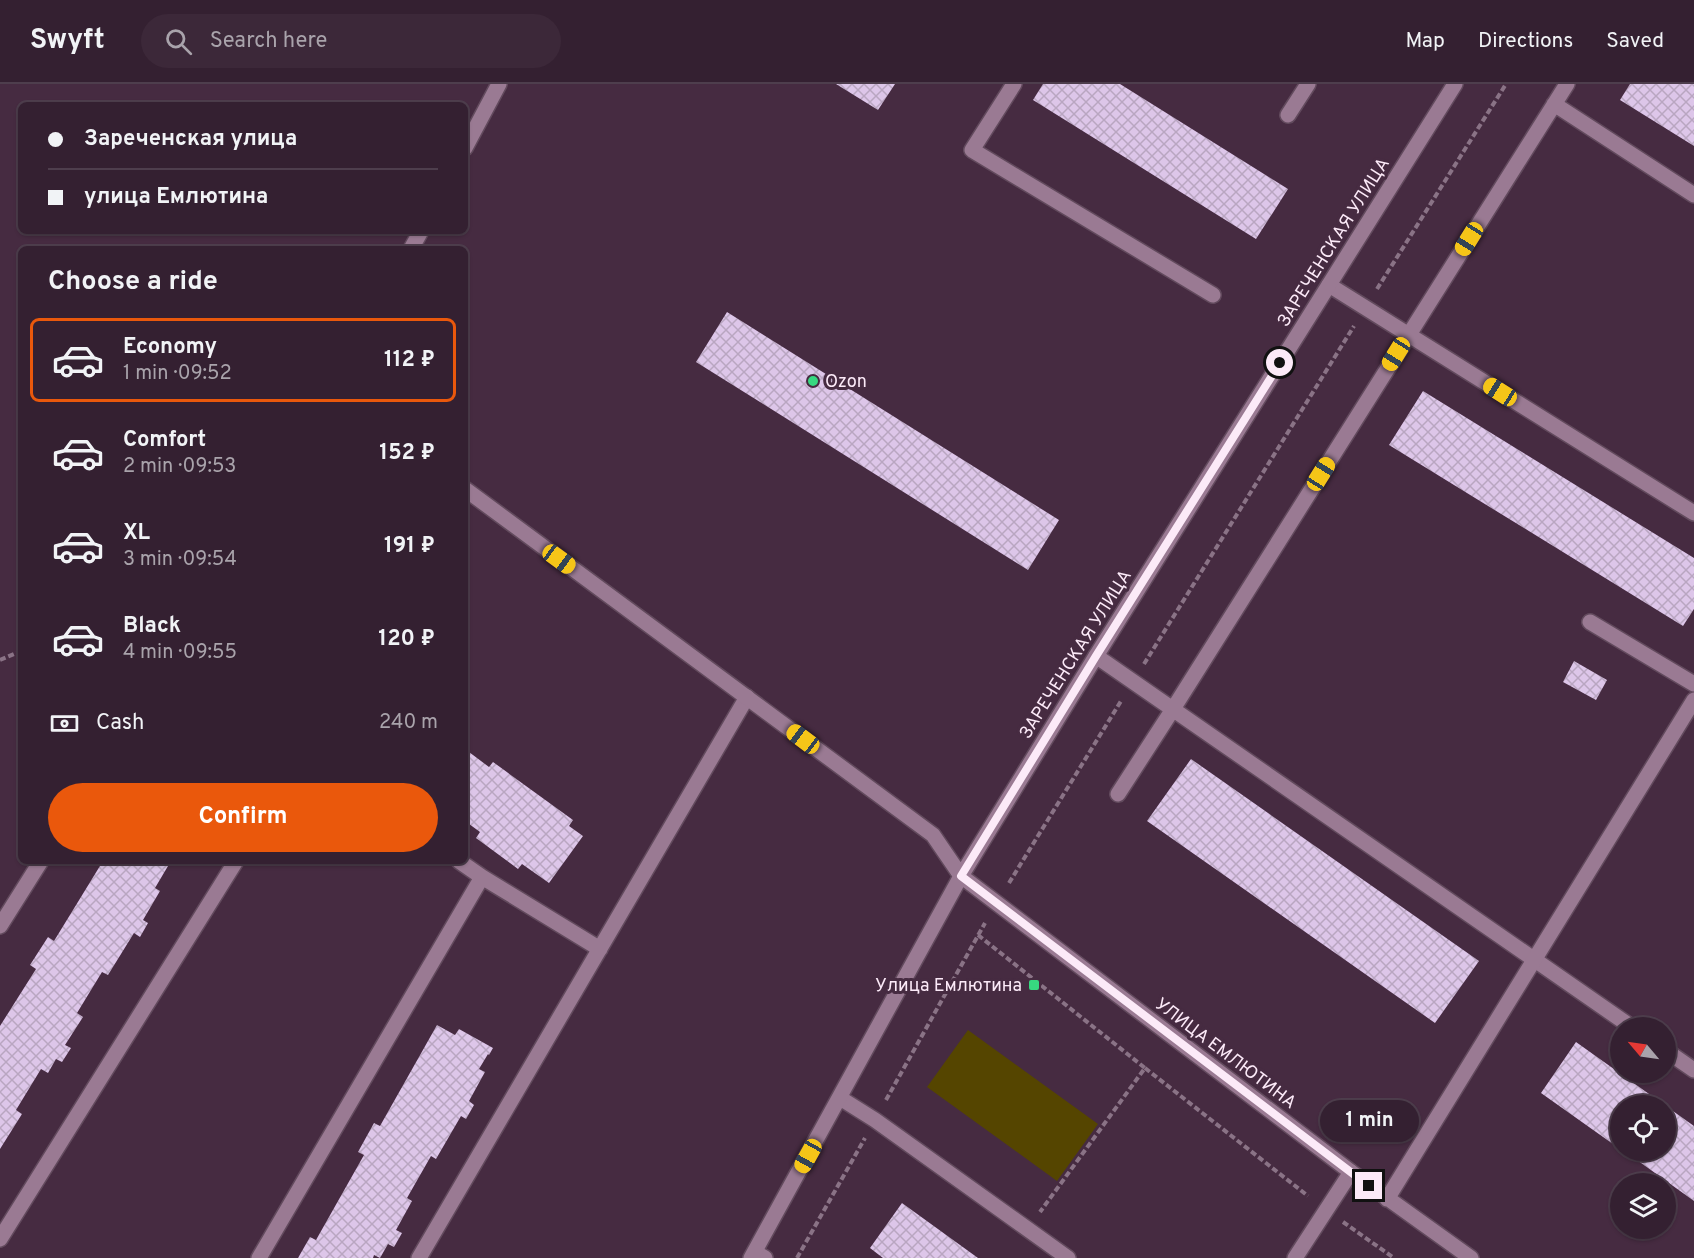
<!DOCTYPE html>
<meta charset="utf-8">
<style>
body{margin:0;font-family:Overpass,sans-serif;background:#3c2839;color:#f1f3f6;height:100vh;display:flex;flex-direction:column;font-size:22px;white-space:nowrap}
*{box-sizing:border-box;margin:0}
p{font-size:20px;color:#a9a3ab}
.icon{flex:none;width:33px;height:33px;fill:none;stroke:currentColor;stroke-width:2;stroke-linecap:round;stroke-linejoin:round}
.map{position:relative;flex:1;overflow:hidden}
.drawer{position:absolute;left:18px;top:162px;width:450px;height:618px;display:flex;flex-direction:column;background:#342031;border-radius:9px;box-shadow:0 2px 4px #0004,0 0 0 2px #4e3e4d}
.drawer>*{flex:none}
.banner{position:absolute;left:18px;top:18px;width:450px;height:132px;border-radius:9px;box-shadow:0 2px 4px #0004,0 0 0 2px #4e3e4d;display:grid;align-content:center;height:132px;padding:0 30px;background:#342031}
.needle{width:39px;rotate:299deg}
.fabs{position:absolute;left:1610px;top:933px;display:grid;gap:12px}
.fabs a{display:grid;place-items:center;width:66px;height:66px;border-radius:50%;background:#342031;box-shadow:0 2px 4px #0004,0 0 0 2px #4e3e4d;font-size:30px}
.end{position:absolute;width:27px;height:27px;margin:-14px;border:8px solid #fceaf8;background:#111;box-shadow:0 0 0 3px #111}
.from{border-radius:50%}
.bubble{position:absolute;height:42px;border-radius:21px;background:#342031;box-shadow:0 2px 4px #0004,0 0 0 2px #4e3e4d;font-size:20px;font-weight:700;line-height:42px;text-align:center}
.car{position:absolute;width:18px;height:36px;margin:-18px -9px;border-radius:8px;box-shadow:0 0 4px 2px #0007;background:linear-gradient(#f5c518 24%,#345 0 40%,#f5c518 0 76%,#345 0 86%,#f5c518 0)}
.banner b{display:flex;align-items:center;gap:21px;height:57px;font-size:22px}
.banner b+b{border-top:2px solid #4e3e4d}
.banner i{width:15px;height:15px;background:#f1f3f6}
ul{padding:0;list-style:none}
li{display:flex;align-items:center;gap:18px;height:84px;margin:0 12px 9px;padding:0 18px;border:3px solid transparent;border-radius:9px}
li div{flex:1}
li b{display:block;font-size:22px}
li em{font-style:normal;font-weight:700}
li.current{border-color:#ea580c}
li>.icon{width:54px;height:54px;stroke-width:1.5}
h2{padding:0 30px;font-size:27px;line-height:72px}
.pay{display:flex;align-items:center;gap:15px;height:66px;padding:0 30px;font-size:22px}
.pay p{margin-inline-start:auto}
.cta{display:flex;gap:12px;margin-top:auto;padding:12px 30px}
.cta a{flex:1;height:69px;border-radius:36px;background:#ea580c;color:#fff;font-size:24px;font-weight:700;line-height:69px;text-align:center}
header{display:flex;align-items:center;gap:36px;box-sizing:border-box;height:84px;padding:0 30px;background:#342031;border-bottom:2px solid #4e3e4d}
header strong{font-size:28px}
nav{display:flex;gap:33px;margin-inline-start:auto;font-size:21px}
.search{width:420px;height:54px;background:#3c2839;display:flex;align-items:center;gap:15px;box-sizing:border-box;padding:0 21px;border-radius:33px;color:#a9a3ab;font-size:22px}
.map>svg:first-child{display:block}
.green{fill:#554500}
.building{fill:url(#building-cross-hatch)}
.lines{fill:none;stroke-linecap:round;stroke-linejoin:round}
.service-casing{stroke:#624a5d;stroke-width:18}
.minor-casing{stroke:#624a5d;stroke-width:18}
.path{stroke:#8a7386;stroke-width:4;stroke-dasharray:6 3;stroke-linecap:butt}
.service{stroke:#9a7a93;stroke-width:15}
.minor{stroke:#9a7a93;stroke-width:15}
.route{stroke:#fceaf8;stroke-width:8}
.poi-dot{fill:#37d880;stroke:#462b41;stroke-width:2}
.labels{text-anchor:middle;stroke-width:6;stroke-linejoin:round;paint-order:stroke}
.street-label{font-size:18px;fill:#fceaf8;stroke:#462b41}
.poi-label{font-size:18px;fill:#fceaf8;stroke:#462b41;text-anchor:start}
</style>
<header>
<strong>Swyft</strong>
<div class="search"><svg class="icon" aria-label="search" viewBox="0 0 24 24"><circle cx="10" cy="10" r="6"/><path d="M15 15l6 6"/></svg>Search here</div>
<nav><a>Map</a><a>Directions</a><a>Saved</a></nav>
</header>
<div class="map">
<svg width="1694" height="1174" viewBox="0 0 1694 1174">
<defs>
<pattern id="building-cross-hatch" width="8" height="8" patternUnits="userSpaceOnUse" patternTransform="scale(1.5)"><rect width="8" height="8" fill="#ddc6e9"/><path d="M0 0l8 8M0 8l8-8" fill="none" stroke="#b9a6c1"/></pattern>
</defs>
<rect width="100%" height="100%" fill="#462b41"/>
<!-- green -->
<path class="green" d="M 968,946 L 1098,1040 L 1057,1097 L 927,1003 Z"/>
<!-- building -->
<path class="building" d="M 836,0 L 895,0 L 878,26 Z
M 1043,0 L 1120,0 L 1288,105 L 1256,155 L 1033,16 Z
M 1630,0 L 1694,0 L 1694,62 L 1620,16 Z
M 727,228 L 1059,436 L 1028,486 L 696,278 Z
M 1423,307 L 1694,474 L 1694,525 L 1683,542 L 1389,361 Z
M 1574,577 L 1607,596 L 1596,616 L 1563,598 Z
M 465,665 L 489,683 L 493,678 L 573,736 L 569,742 L 583,752 L 549,799 L 522,780 L 518,785 L 476,754 L 480,748 L 465,737 Z
M 1191,675 L 1479,877 L 1435,939 L 1147,737 Z
M 103,777 L 160,777 L 168,782 L 155,804 L 160,807 L 143,836 L 148,839 L 140,853 L 134,849 L 108,891 L 102,888 L 77,929 L 83,933 L 65,961 L 71,964 L 62,978 L 56,975 L 48,989 L 41,985 L 16,1026 L 22,1030 L 0,1065 L 0,942 L 36,885 L 30,881 L 48,853 L 54,857 Z
M 437,941 L 455,951 L 459,945 L 493,964 L 489,971 L 488,970 L 479,985 L 485,988 L 469,1017 L 474,1021 L 466,1035 L 461,1032 L 436,1075 L 431,1072 L 407,1114 L 412,1117 L 396,1146 L 402,1149 L 394,1163 L 388,1160 L 380,1174 L 374,1171 L 373,1174 L 298,1174 L 310,1153 L 316,1156 L 364,1071 L 358,1068 L 374,1039 L 380,1042 Z
M 1576,958 L 1694,1042 L 1694,1117 L 1623,1066 L 1665,1066 L 1665,1022 L 1620,1022 L 1620,1065 L 1541,1009 Z
M 902,1119 L 978,1174 L 883,1174 L 870,1164 Z"/>
<g class="lines">
<defs>
<path id="service" d="M 1014,0 L 972,66 L 1213,211
M 1554,20 L 1694,111
M 1288,31 L 1308,0
M 1329,201 L 1694,429
M 1590,538 L 1694,600
M 1096,572 L 1633,944
M 1118,710 L 1173,625 L 1567,0
M 482,793 L 600,865
M 0,842 L 41,777
M 1665,966 L 1694,986
M 840,1014 L 875,1036 L 1068,1174
M 0,1155 L 236,777
M 755,1168 L 765,1174
M 259,1174 L 482,793 L 459,777
M 419,1174 L 747,613
M 1295,1174 L 1351,1088"/>
<path id="minor" d="M 465,64 L 499,0
M 411,165 L 421,147
M 465,405 L 933,751 L 961,792 L 1351,1088 L 1471,1174
M 1387,1115 L 1694,616
M 751,1174 L 961,792 L 1096,572 L 1455,0"/>
</defs>
<!-- service casing -->
<use href="#service" class="service-casing"/>
<!-- minor casing -->
<use href="#minor" class="minor-casing"/>
<!-- path -->
<path class="path" d="M 1377,205 L 1506,0
M 0,576 L 21,567
M 1144,580 L 1354,242
M 1009,799 L 1121,617
M 978,851 L 1145,984 L 1040,1128
M 1145,984 L 1308,1112
M 886,1016 L 985,839
M 1343,1138 L 1394,1174
M 797,1174 L 865,1054"/>
<!-- service -->
<use href="#service" class="service"/>
<!-- minor -->
<use href="#minor" class="minor"/>
</g>
<g class="lines">
<!-- route -->
<path class="route" d="M 1280,279 L 1096,572 L 961,792 L 1369,1102"/>
</g>
<!-- markers -->
<g class="poi-dot">
<circle cx="813" cy="297" r="6"/>
<rect x="1028" y="895" width="12" height="12" rx="3"/>
</g>
<g class="labels">
<!-- street labels -->
<g class="street-label">
<text transform="translate(1333 158) rotate(-58)" y="6">ЗАРЕЧЕНСКАЯ УЛИЦА</text>
<text transform="translate(1075 570) rotate(-58)" y="6">ЗАРЕЧЕНСКАЯ УЛИЦА</text>
<text transform="translate(1226 969) rotate(37)" y="6">УЛИЦА ЕМЛЮТИНА</text>
</g>
<!-- poi labels -->
<g class="poi-label">
<text x="825" y="303">Ozon</text>
<text x="1022" y="907" text-anchor="end">Улица Емлютина</text>
</g>
</g>
</svg>
<div class="fabs">
<a><svg class="needle" viewBox="-14 -14 28 28"><path d="M0-13l5 13h-10z" fill="#e53935"/><path d="M0 13l5-13h-10z" fill="#a9a3ab"/></svg></a>
<a><svg class="icon" aria-label="locate" viewBox="0 0 24 24"><circle cx="12" cy="12" r="6"/><path d="M12 2v4M12 18v4M2 12h4M18 12h4"/></svg></a>
<a><svg class="icon" aria-label="layers" viewBox="0 0 24 24"><path d="M12 4l9 5-9 5-9-5zM3 14l9 5 9-5"/></svg></a>
</div>
<i class="end from" style="left:1280px;top:279px"></i>
<i class="end" style="left:1369px;top:1102px"></i>
<div class="bubble" style="left:1320px;top:1016px;width:99px">1 min</div>
<i class="car" style="left:1469px;top:155px;rotate:212deg"></i>
<i class="car" style="left:1396px;top:270px;rotate:212deg"></i>
<i class="car" style="left:1500px;top:308px;rotate:302deg"></i>
<i class="car" style="left:1321px;top:390px;rotate:32deg"></i>
<i class="car" style="left:559px;top:475px;rotate:126deg"></i>
<i class="car" style="left:803px;top:655px;rotate:307deg"></i>
<i class="car" style="left:808px;top:1072px;rotate:209deg"></i>
<div class="banner">
<b><i class="from"></i>Зареченская улица</b>
<b><i></i>улица Емлютина</b>
</div>
<section class="drawer">
<h2>Choose a ride</h2>
<ul>
<li class="current"><svg class="icon" aria-label="car" viewBox="0 0 24 24"><path d="M5 17H2v-5l4-1 3-4h7l3 4 3 1v5h-3M9 17h6M6 11h13"/><circle cx="7" cy="17" r="2"/><circle cx="17" cy="17" r="2"/></svg><div><b>Economy</b><p>1 min · 09:52</p></div><em>112 ₽</em></li>
<li><svg class="icon" aria-label="car" viewBox="0 0 24 24"><path d="M5 17H2v-5l4-1 3-4h7l3 4 3 1v5h-3M9 17h6M6 11h13"/><circle cx="7" cy="17" r="2"/><circle cx="17" cy="17" r="2"/></svg><div><b>Comfort</b><p>2 min · 09:53</p></div><em>152 ₽</em></li>
<li><svg class="icon" aria-label="car" viewBox="0 0 24 24"><path d="M5 17H2v-5l4-1 3-4h7l3 4 3 1v5h-3M9 17h6M6 11h13"/><circle cx="7" cy="17" r="2"/><circle cx="17" cy="17" r="2"/></svg><div><b>XL</b><p>3 min · 09:54</p></div><em>191 ₽</em></li>
<li><svg class="icon" aria-label="car" viewBox="0 0 24 24"><path d="M5 17H2v-5l4-1 3-4h7l3 4 3 1v5h-3M9 17h6M6 11h13"/><circle cx="7" cy="17" r="2"/><circle cx="17" cy="17" r="2"/></svg><div><b>Black</b><p>4 min · 09:55</p></div><em>120 ₽</em></li>
</ul>
<div class="pay"><svg class="icon" aria-label="cash" viewBox="0 0 24 24"><path d="M3 7h18v10H3z"/><circle cx="12" cy="12" r="2"/></svg>Cash<p>240 m</p></div>
<div class="cta"><a>Confirm</a></div>
</section>
</div>
